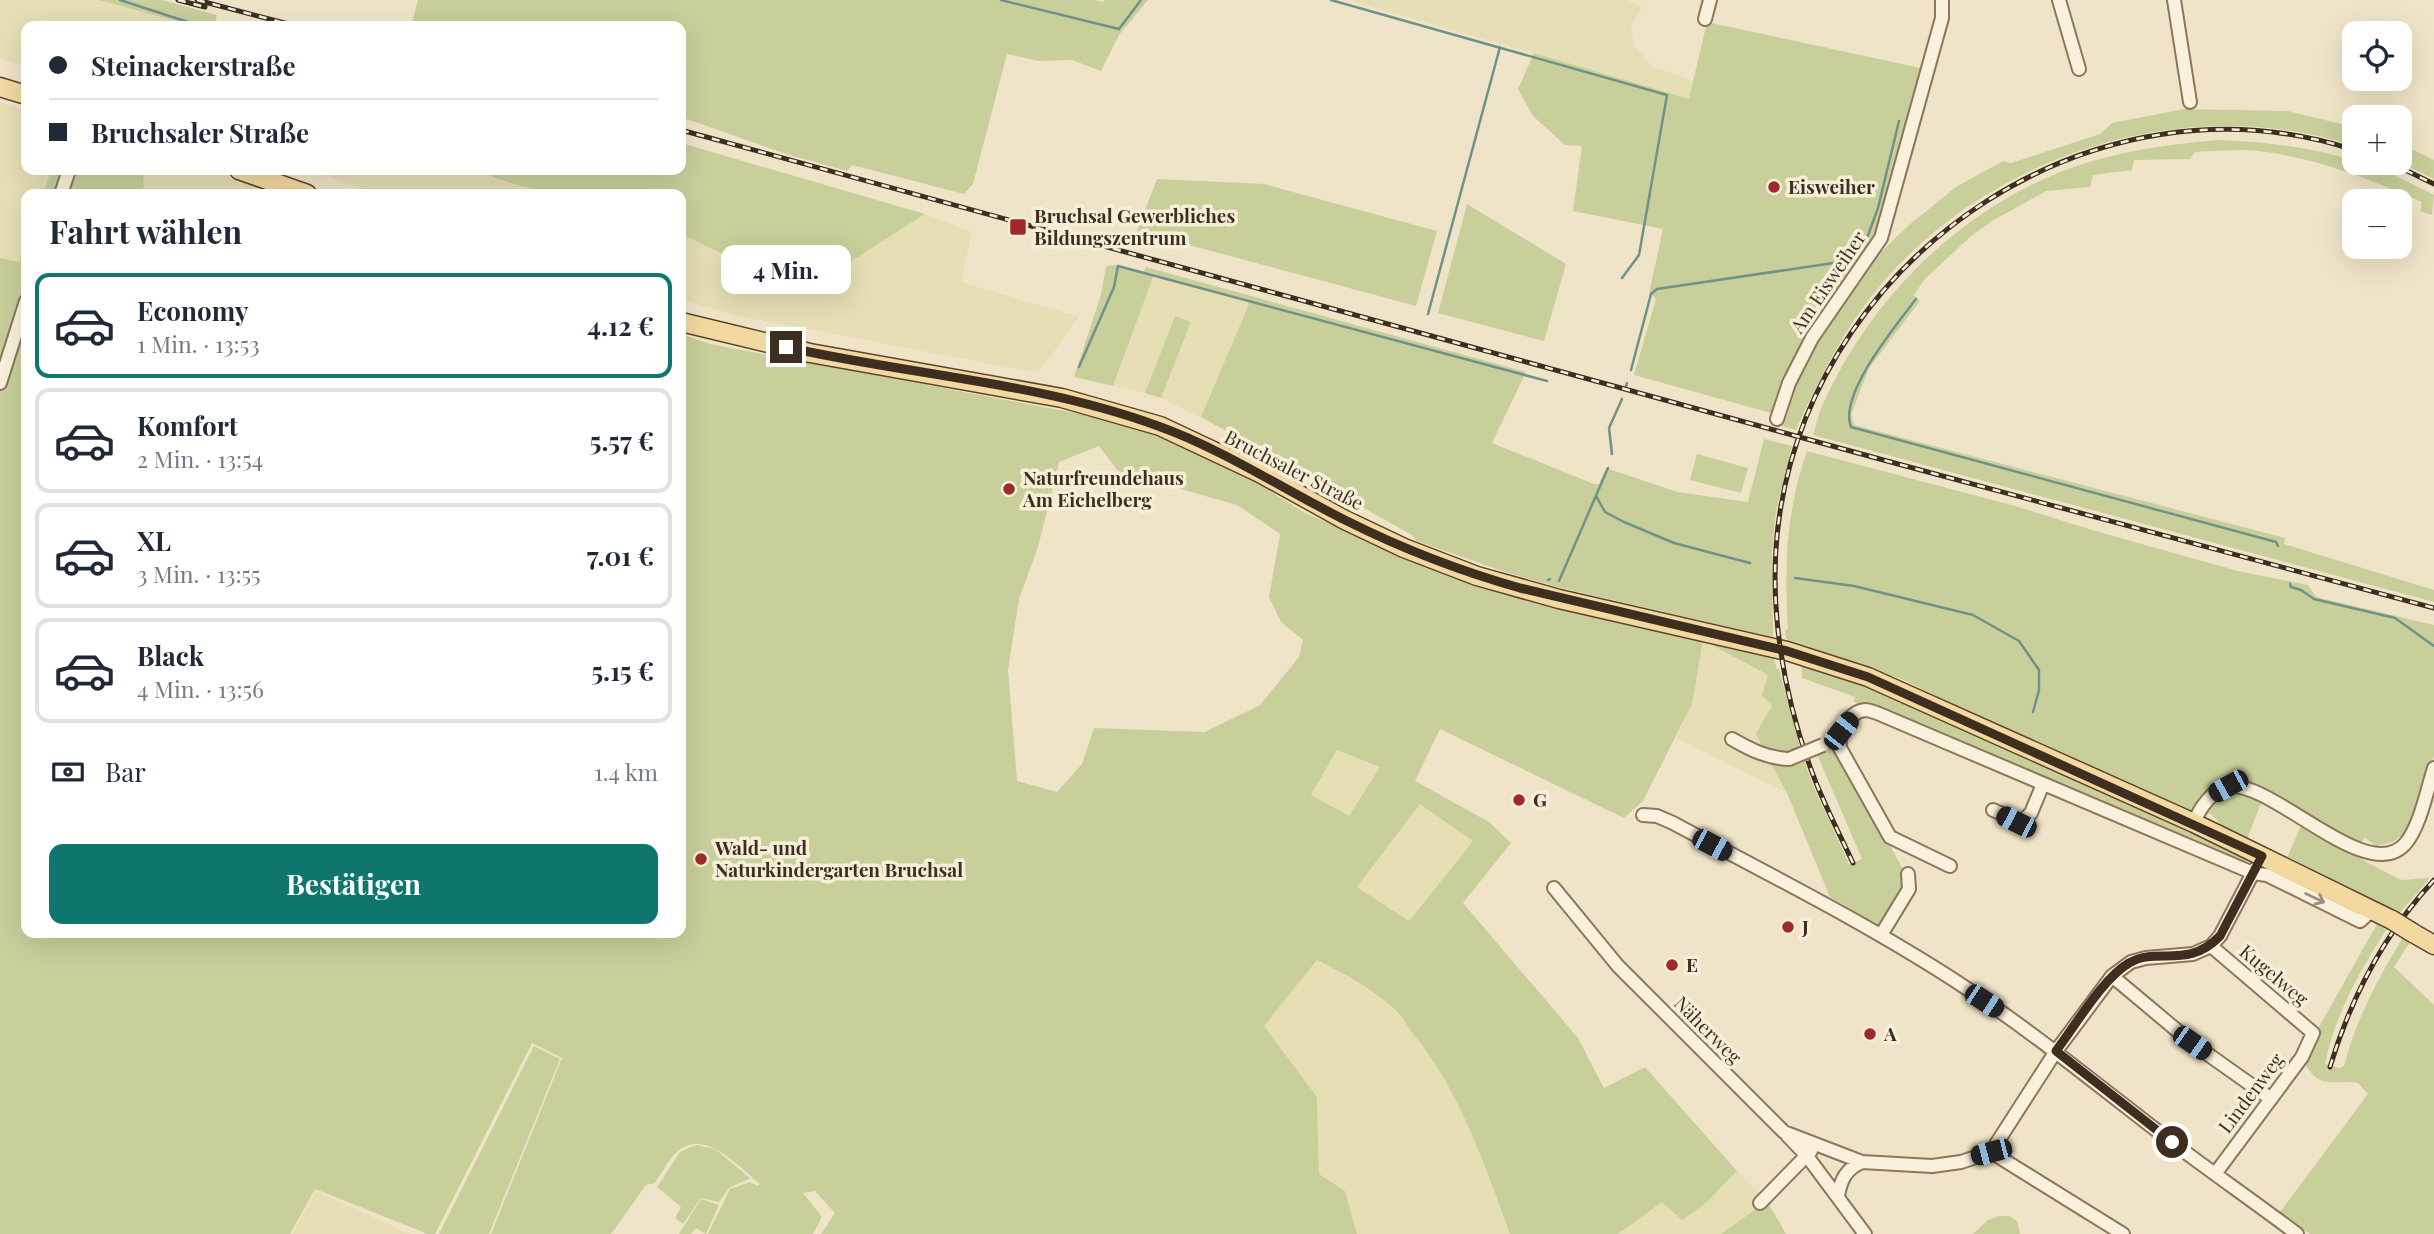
<!DOCTYPE html>
<html lang="de">
<meta charset="utf-8">
<style>
body{margin:0;font-family:"Playfair Display",serif;background:#f2f2f3;color:#1f2937;height:100vh;display:flex;flex-direction:column;font-size:26px;white-space:nowrap}
*{box-sizing:border-box;margin:0}
p{font-size:23px;color:#747a83}
.icon{flex:none;width:38px;height:38px;fill:none;stroke:currentColor;stroke-width:2;stroke-linecap:round;stroke-linejoin:round}
.map{position:relative;flex:1;overflow:hidden}
.details{position:absolute;left:21px;top:189px;width:665px;height:749px;display:flex;flex-direction:column;background:#fff;border-radius:14px;box-shadow:0 7px 28px #0002}
.details>*{flex:none}
.top-card{position:absolute;left:21px;top:21px;width:665px;height:154px;border-radius:14px;box-shadow:0 7px 28px #0002;display:grid;align-content:center;height:154px;padding:0 28px;background:#fff}
.fabs{position:absolute;left:2342px;top:21px;display:grid;gap:14px}
.fabs a{display:grid;place-items:center;width:70px;height:70px;border-radius:14px;background:#fff;box-shadow:0 7px 28px #0002;font-size:35px}
.end{position:absolute;width:32px;height:32px;margin:-16px;border:9px solid #3d2e20;background:#fff;box-shadow:0 0 0 4px #fff}
.from{border-radius:50%}
.bubble{position:absolute;height:49px;border-radius:14px;background:#fff;box-shadow:0 7px 28px #0002;font-size:23px;font-weight:700;line-height:49px;text-align:center}
.car{position:absolute;width:21px;height:42px;margin:-21px -10px;border-radius:9px;box-shadow:0 0 5px 2px #0007;background:linear-gradient(#222 24%,#8ab4d8 0 40%,#222 0 76%,#8ab4d8 0 86%,#222 0)}
.top-card b{display:flex;align-items:center;gap:24px;height:66px;font-size:26px}
.top-card b+b{border-top:2px solid #e0e1e3}
.top-card i{width:18px;height:18px;background:#1f2937}
ul{padding:0;list-style:none}
li{display:flex;align-items:center;gap:21px;height:105px;margin:0 14px 10px;padding:0 14px;border:4px solid #e0e1e3;border-radius:14px}
li div{flex:1}
li b{display:block;font-size:26px}
li em{font-style:normal;font-weight:700}
li.active{border-color:#0f766e}
li>.icon{width:63px;height:63px;stroke-width:1.5}
h2{padding:0 28px;font-size:32px;line-height:84px}
.pay{display:flex;align-items:center;gap:18px;height:77px;padding:0 28px;font-size:26px}
.pay p{margin-inline-start:auto}
.primary-button{display:flex;gap:14px;margin-top:auto;padding:14px 28px}
.primary-button a{flex:1;height:80px;border-radius:14px;background:#0f766e;color:#fff;font-size:28px;font-weight:700;line-height:80px;text-align:center}
.map>svg:first-child{display:block}
.farmland{fill:#e6deb5}
.green{fill:#c9cf9b;fill-rule:evenodd}
.lines{fill:none;stroke-linecap:round;stroke-linejoin:round}
.stream{stroke:#6f938a;stroke-width:2.5}
.street-casing{stroke:#8d765c;stroke-width:16}
.primary-casing{stroke:#5b4430;stroke-width:21}
.street{stroke:#faf1dc;stroke-width:12}
.primary{stroke:#f3d9a0;stroke-width:18}
.rail-casing{stroke:#3d2e20;stroke-width:5}
.rail{stroke:#f7eed8;stroke-width:2.5;stroke-dasharray:8;stroke-linecap:butt}
.street-bridge-casing{stroke:#8d765c;stroke-width:16;stroke-linecap:butt}
.primary-bridge-casing{stroke:#5b4430;stroke-width:21;stroke-linecap:butt}
.street-bridge{stroke:#faf1dc;stroke-width:12}
.primary-bridge{stroke:#f3d9a0;stroke-width:18}
.oneway{stroke:#9c907e}
.route{stroke:#3d2e20;stroke-width:9}
.poi-dot{fill:#9e2a2b;stroke:#f7eed8;stroke-width:2.5}
.labels{text-anchor:middle;stroke-width:7;stroke-linejoin:round;paint-order:stroke}
.poi-label{font-size:19px;font-weight:bold;fill:#3d2e20;stroke:#f7eed8;text-anchor:start}
.street-label{font-size:19px;fill:#3d2e20;stroke:#f7eed8}
</style>
<div class="map">
<svg width="2434" height="1234" viewBox="0 0 2434 1234">
<rect width="100%" height="100%" fill="#f0e4c8"/>
<!-- farmland -->
<path class="farmland" d="M 0,0 L 99,0 L 194,26 L 26,26 L 26,67 L 0,58 Z
M 1349,0 L 1626,0 L 1642,7 L 1631,26 L 1634,46 L 1652,66 L 1693,81 L 1689,99 Z
M 0,102 L 26,111 L 26,170 L 51,170 L 43,194 L 26,194 L 26,241 L 19,263 L 0,258 Z
M 143,170 L 208,170 L 278,194 L 144,194 Z
M 309,170 L 479,170 L 493,178 L 564,194 L 377,194 Z
M 925,214 L 972,232 L 961,282 L 1079,317 L 1038,373 L 734,315 L 681,299 L 681,234 L 803,292 Z
M 1153,277 L 1247,301 L 1249,304 L 1201,417 L 1161,398 L 1191,322 L 1175,316 L 1145,393 L 1113,386 Z
M 1703,639 L 1768,675 L 1772,706 L 1769,760 L 1787,793 L 1676,738 L 1692,704 Z
M 1337,750 L 1381,767 L 1349,816 L 1311,795 Z
M 1420,804 L 1473,840 L 1409,921 L 1357,887 Z
M 1317,960 L 1352,979 L 1392,1006 L 1427,1050 L 1457,1101 L 1480,1152 L 1510,1234 L 1357,1234 L 1345,1191 L 1319,1174 L 1317,1097 L 1264,1026 Z
M 1737,1171 L 1767,1201 L 1721,1234 L 1618,1234 L 1662,1201 L 1707,1202 Z
M 316,1191 L 410,1234 L 292,1234 Z"/>
<!-- green -->
<path class="green" d="M 99,0 L 162,0 L 217,15 L 214,26 L 194,26 Z
M 418,0 L 1094,0 L 1102,2 L 1105,0 L 1148,0 L 1119,35 L 1101,71 L 1072,60 L 1039,61 L 1007,54 L 973,184 L 964,194 L 852,165 L 847,171 L 786,154 L 681,117 L 681,26 L 411,26 Z
M 1707,22 L 1925,69 L 1884,224 L 1880,253 L 1909,225 L 1956,187 L 2003,161 L 2011,163 L 2100,134 L 2112,123 L 2184,109 L 2288,111 L 2354,127 L 2354,146 C 2179,88 1969,160 1862,309 C 1835,346 1815,388 1796,430 L 1778,425 L 1771,413 L 1634,375 L 1656,299 L 1649,293 L 1663,229 L 1573,211 L 1582,146 L 1565,145 L 1533,116 L 1518,89 L 1534,53 L 1689,99 Z
M 2218,140 C 2264,142 2309,146 2354,161 L 2354,163 L 2386,171 L 2434,195 L 2432,215 L 2420,211 L 2422,202 C 2367,178 2305,153 2244,150 C 2228,150 2211,151 2195,152 L 2190,159 L 2134,160 L 2132,170 L 2093,175 L 2090,187 L 2046,191 L 1992,221 L 1970,237 L 1924,280 L 1914,295 L 1920,301 L 1869,368 L 1851,415 L 1854,425 L 2285,538 L 2284,544 L 2434,590 L 2434,602 L 1813,435 C 1816,427 1817,420 1820,411 C 1864,308 1948,220 2051,176 C 2104,153 2161,145 2218,140 Z
M 681,143 L 925,214 L 803,292 L 681,234 L 681,194 C 619,194 534,201 479,170 L 681,170 Z
M 2399,143 L 2434,160 L 2434,179 L 2399,162 Z
M 51,170 L 143,170 L 144,194 L 43,194 Z
M 1157,179 L 1264,184 L 1437,231 L 1416,306 L 1137,231 Z
M 1467,204 L 1566,264 L 1544,341 L 1438,313 Z
M 26,241 L 26,933 L 681,933 L 681,334 L 710,344 L 1112,420 L 1190,448 L 1247,477 L 1307,514 L 1484,588 L 1773,655 L 1777,669 L 1779,669 L 1801,751 L 1789,756 L 1765,753 L 1756,733 L 1772,706 L 1762,695 L 1768,675 L 1703,640 L 1692,704 L 1643,801 L 1624,818 L 1440,729 L 1415,781 L 1489,822 L 1511,843 L 1463,903 L 1578,1038 L 1604,1088 L 1645,1067 L 1737,1171 L 1707,1202 L 1682,1220 L 1662,1202 L 1618,1234 L 1510,1234 C 1484,1163 1460,1090 1411,1031 C 1405,1022 1399,1012 1391,1006 C 1369,987 1343,973 1317,960 L 1264,1026 L 1317,1097 L 1319,1174 L 1345,1191 L 1357,1234 L 821,1234 L 835,1213 L 815,1191 L 803,1193 L 822,1217 L 813,1234 L 708,1234 L 730,1189 L 750,1182 L 758,1186 L 760,1184 C 740,1168 706,1128 678,1151 C 669,1158 662,1173 655,1183 L 646,1185 L 611,1234 L 491,1234 L 562,1058 L 532,1043 L 435,1234 L 428,1234 L 315,1189 L 290,1234 L 0,1234 L 0,258 L 19,262 ZM 1099,446 L 1118,471 L 1237,505 L 1280,534 L 1269,597 L 1281,622 L 1303,640 L 1299,657 L 1260,705 L 1205,732 L 1094,728 L 1082,764 L 1057,792 L 1017,781 L 1008,670 L 1019,599 L 1038,547 L 1059,462 ZM 1337,750 L 1380,767 L 1349,816 L 1311,795 ZM 1420,804 L 1473,841 L 1409,921 L 1357,887 Z
M 1114,265 L 1143,272 L 1146,267 L 1526,372 L 1492,443 L 1594,484 L 1599,484 L 1606,468 L 1677,492 L 1748,502 L 1764,439 L 1792,446 L 1776,511 L 1772,552 L 1773,637 L 1557,587 L 1502,571 L 1417,541 L 1412,535 L 1201,417 L 1249,304 L 1247,301 L 1153,277 L 1113,386 L 1074,377 L 1101,295 L 1106,266 Z
M 1175,316 L 1191,322 L 1161,398 L 1145,393 Z
M 1807,451 L 2015,506 L 2099,532 L 2238,571 L 2308,585 L 2316,597 L 2434,625 L 2434,755 L 2410,828 L 2393,842 L 2376,846 L 2365,838 L 2360,843 L 2357,857 L 2401,880 L 2430,878 L 2398,915 L 2286,860 L 2301,826 L 2261,803 L 2247,839 L 2221,825 L 2211,814 L 2183,809 L 1978,717 L 1904,680 L 1786,639 L 1785,630 L 1788,629 C 1784,567 1786,510 1807,451 Z
M 1697,454 L 1748,468 L 1741,493 L 1690,480 Z
M 1801,660 L 1850,674 L 2247,856 L 2246,866 L 1854,702 L 1855,697 L 1802,678 Z
M 1835,745 L 1906,875 L 1907,883 L 1882,927 L 1830,897 L 1787,793 L 1769,760 L 1803,757 L 1812,783 L 1849,864 L 1862,859 L 1816,752 Z
M 2377,924 L 2386,930 C 2358,975 2336,1012 2325,1064 L 2340,1068 L 2344,1066 C 2355,1021 2379,977 2403,937 L 2410,942 L 2394,967 L 2434,1005 L 2434,1234 L 2310,1234 L 2280,1212 L 2368,1094 L 2358,1083 C 2330,1079 2322,1091 2303,1062 L 2315,1034 Z
M 534,1046 L 560,1059 L 489,1234 L 439,1234 Z
M 696,1145 L 715,1149 L 750,1178 L 729,1188 L 719,1202 L 701,1198 L 683,1224 L 675,1218 L 681,1207 L 657,1187 L 680,1152 Z
M 701,1199 L 719,1205 L 706,1234 L 696,1228 L 691,1234 L 679,1234 Z
M 1767,1201 L 1786,1234 L 1721,1234 Z
M 1999,1216 L 2009,1216 L 2017,1221 L 2020,1234 L 1973,1234 L 1988,1220 Z"/>
<g class="lines">
<!-- stream -->
<path class="stream" d="M 120,0 L 188,22
M 1001,0 L 1119,29 L 1141,0
M 1331,0 L 1667,95 L 1639,255 L 1622,278
M 1916,299 C 1896,325 1838,395 1851,427 L 2276,542 L 2278,546
M 1428,314 L 1500,47
M 1079,367 L 1114,287 L 1118,266 L 1547,381
M 1631,370 L 1651,294 L 1657,289 L 1847,261 L 1867,238 L 1878,208 L 1899,121
M 1626,386 L 1627,383
M 1612,454 L 1609,428 L 1622,399
M 1596,496 L 1605,512 L 1624,522 L 1674,543 L 1750,563
M 1795,578 L 1854,586 L 1973,615 L 2019,641 L 2039,670 L 2039,690 L 2033,712
M 1548,580 L 1550,579
M 1559,581 L 1608,468
M 2290,584 L 2291,587 L 2301,590 L 2314,599 L 2395,618 L 2434,646"/>
<defs>
<path id="street" d="M 2059,0 L 2079,69
M 2174,0 L 2190,102
M 1705,19 L 1710,0
M 61,194 L 69,170
M 0,383 L 26,301
M 1777,419 L 1789,383 L 1812,338 L 1881,238 L 1942,18 L 1942,0
M 1732,739 C 1751,750 1767,758 1789,759
M 1993,810 L 2021,822 L 2031,813 L 2043,784
M 1643,815 L 1657,816 L 1673,823 C 1770,875 1868,924 1960,984 C 2035,1033 2102,1089 2173,1143 C 2214,1174 2256,1203 2297,1234
M 2194,823 C 2199,809 2214,787 2230,786 C 2275,783 2368,886 2405,844 C 2420,827 2427,790 2434,768
M 1950,866 L 1890,837 L 1840,748 C 1838,733 1848,712 1865,710 C 1869,710 1873,712 1877,713 L 2253,873 L 2267,875 L 2360,921 L 2372,910
M 1554,888 L 1618,966 L 1784,1132 L 1862,1162
M 1881,935 L 1909,889 L 1908,874
M 2211,946 L 2313,1033 L 2302,1057 L 2215,1174
M 2112,976 L 2192,1043 L 2271,1099
M 1787,1135 L 1807,1156 L 1865,1234
M 1991,1152 L 2056,1051 L 2112,976 L 2131,962 L 2146,958 L 2193,954 L 2211,946 L 2220,936 L 2255,869
M 1838,1196 C 1841,1179 1846,1169 1862,1162 L 1932,1166 L 1961,1162 L 1991,1152 L 2123,1234
M 1760,1203 L 1811,1151"/>
<path id="primary" d="M 0,87 L 26,95
M 239,170 L 307,194
M 681,322 L 810,353 L 1062,398 L 1160,426 L 1260,473 L 1345,520 L 1404,548 L 1477,576 L 1559,599 L 1787,651 L 1868,677 L 2194,823 L 2392,920
M 2413,933 L 2434,945"/>
</defs>
<!-- street casing -->
<use href="#street" class="street-casing"/>
<!-- primary casing -->
<use href="#primary" class="primary-casing"/>
<!-- street -->
<use href="#street" class="street"/>
<!-- primary -->
<use href="#primary" class="primary"/>
<defs>
<path id="rail" d="M 178,0 L 205,7
M 197,0 L 296,26
M 681,130 L 1887,461 L 2434,608
M 2391,163 L 2434,184
M 1853,863 C 1840,835 1826,808 1815,780 C 1783,697 1766,601 1780,512 C 1821,250 2098,66 2354,150
M 2330,1067 C 2351,997 2384,934 2434,880"/>
</defs>
<!-- rail casing -->
<use href="#rail" class="rail-casing"/>
<!-- rail -->
<use href="#rail" class="rail"/>
<defs>
<path id="street-bridge" d="M 1789,759 L 1823,745"/>
<path id="primary-bridge" d="M 2392,920 L 2413,933"/>
</defs>
<!-- street-bridge casing -->
<use href="#street-bridge" class="street-bridge-casing"/>
<!-- primary-bridge casing -->
<use href="#primary-bridge" class="primary-bridge-casing"/>
<!-- street-bridge -->
<use href="#street-bridge" class="street-bridge"/>
<!-- primary-bridge -->
<use href="#primary-bridge" class="primary-bridge"/>
</g>
<!-- one-way arrows -->
<defs><path id="oneway-shaft" d="M-6 0H5M1.5-3L5.5 0L1.5 3" fill="none" stroke-width="1.6" stroke-linecap="round" stroke-linejoin="round" transform="scale(1.75)"/></defs>
<use class="oneway" href="#oneway-shaft" transform="translate(2315 898) rotate(26)"/>
<g class="lines">
<!-- route -->
<path class="route" d="M 786,347 C 909,375 1039,382 1158,426 C 1225,450 1284,490 1347,521 C 1403,549 1460,571 1520,588 L 1787,651 L 1868,677 L 2262,856 L 2220,936 C 2187,970 2158,946 2129,963 C 2103,978 2075,1026 2056,1051 L 2172,1142"/>
</g>
<!-- markers -->
<g class="poi-dot">
<circle cx="1774" cy="187" r="7"/>
<rect x="1009" y="218" width="18" height="18" rx="3.5"/>
<circle cx="1009" cy="489" r="7"/>
<circle cx="1519" cy="800" r="7"/>
<circle cx="701" cy="859" r="7"/>
<circle cx="1788" cy="927" r="7"/>
<circle cx="1672" cy="965" r="7"/>
<circle cx="1870" cy="1034" r="7"/>
</g>
<g class="labels">
<!-- poi labels -->
<g class="poi-label">
<text x="1788" y="194">Eisweiher</text>
<text x="1034" y="223">Bruchsal Gewerbliches<tspan x="1034" dy="22">Bildungszentrum</tspan></text>
<text x="1023" y="485">Naturfreundehaus<tspan x="1023" dy="22">Am Eichelberg</tspan></text>
<text x="1533" y="807">G</text>
<text x="715" y="855">Wald- und<tspan x="715" dy="22">Naturkindergarten Bruchsal</tspan></text>
<text x="1802" y="934">J</text>
<text x="1686" y="972">E</text>
<text x="1884" y="1041">A</text>
</g>
<!-- street labels -->
<g class="street-label">
<text transform="translate(1828 282) rotate(-56)" y="7">Am Eisweiher</text>
<text transform="translate(1294 470) rotate(27)" y="7">Bruchsaler Straße</text>
<text transform="translate(2274 975) rotate(40)" y="7">Kugelweg</text>
<text transform="translate(1708 1030) rotate(45)" y="7">Näherweg</text>
<text transform="translate(2251 1093) rotate(-53)" y="7">Lindenweg</text>
</g>
</g>
</svg>
<div class="fabs">
<a><svg class="icon" aria-label="locate" viewBox="0 0 24 24"><circle cx="12" cy="12" r="6"/><path d="M12 2v4M12 18v4M2 12h4M18 12h4"/></svg></a>
<a>+</a>
<a>−</a>
</div>
<i class="end from" style="left:2172px;top:1142px"></i>
<i class="end" style="left:786px;top:347px"></i>
<div class="bubble" style="left:721px;top:245px;width:130px">4 Min.</div>
<i class="car" style="left:1841px;top:731px;rotate:38deg"></i>
<i class="car" style="left:2228px;top:786px;rotate:241deg"></i>
<i class="car" style="left:2016px;top:822px;rotate:297deg"></i>
<i class="car" style="left:1712px;top:845px;rotate:118deg"></i>
<i class="car" style="left:1984px;top:1001px;rotate:123deg"></i>
<i class="car" style="left:2192px;top:1043px;rotate:125deg"></i>
<i class="car" style="left:1991px;top:1152px;rotate:255deg"></i>
<div class="top-card">
<b><i class="from"></i>Steinackerstraße</b>
<b><i></i>Bruchsaler Straße</b>
</div>
<section class="details">
<h2>Fahrt wählen</h2>
<ul>
<li class="active"><svg class="icon" aria-label="car" viewBox="0 0 24 24"><path d="M5 17H2v-5l4-1 3-4h7l3 4 3 1v5h-3M9 17h6M6 11h13"/><circle cx="7" cy="17" r="2"/><circle cx="17" cy="17" r="2"/></svg><div><b>Economy</b><p>1 Min. · 13:53</p></div><em>4.12 €</em></li>
<li><svg class="icon" aria-label="car" viewBox="0 0 24 24"><path d="M5 17H2v-5l4-1 3-4h7l3 4 3 1v5h-3M9 17h6M6 11h13"/><circle cx="7" cy="17" r="2"/><circle cx="17" cy="17" r="2"/></svg><div><b>Komfort</b><p>2 Min. · 13:54</p></div><em>5.57 €</em></li>
<li><svg class="icon" aria-label="car" viewBox="0 0 24 24"><path d="M5 17H2v-5l4-1 3-4h7l3 4 3 1v5h-3M9 17h6M6 11h13"/><circle cx="7" cy="17" r="2"/><circle cx="17" cy="17" r="2"/></svg><div><b>XL</b><p>3 Min. · 13:55</p></div><em>7.01 €</em></li>
<li><svg class="icon" aria-label="car" viewBox="0 0 24 24"><path d="M5 17H2v-5l4-1 3-4h7l3 4 3 1v5h-3M9 17h6M6 11h13"/><circle cx="7" cy="17" r="2"/><circle cx="17" cy="17" r="2"/></svg><div><b>Black</b><p>4 Min. · 13:56</p></div><em>5.15 €</em></li>
</ul>
<div class="pay"><svg class="icon" aria-label="cash" viewBox="0 0 24 24"><path d="M3 7h18v10H3z"/><circle cx="12" cy="12" r="2"/></svg>Bar<p>1.4 km</p></div>
<div class="primary-button"><a>Bestätigen</a></div>
</section>
</div>
